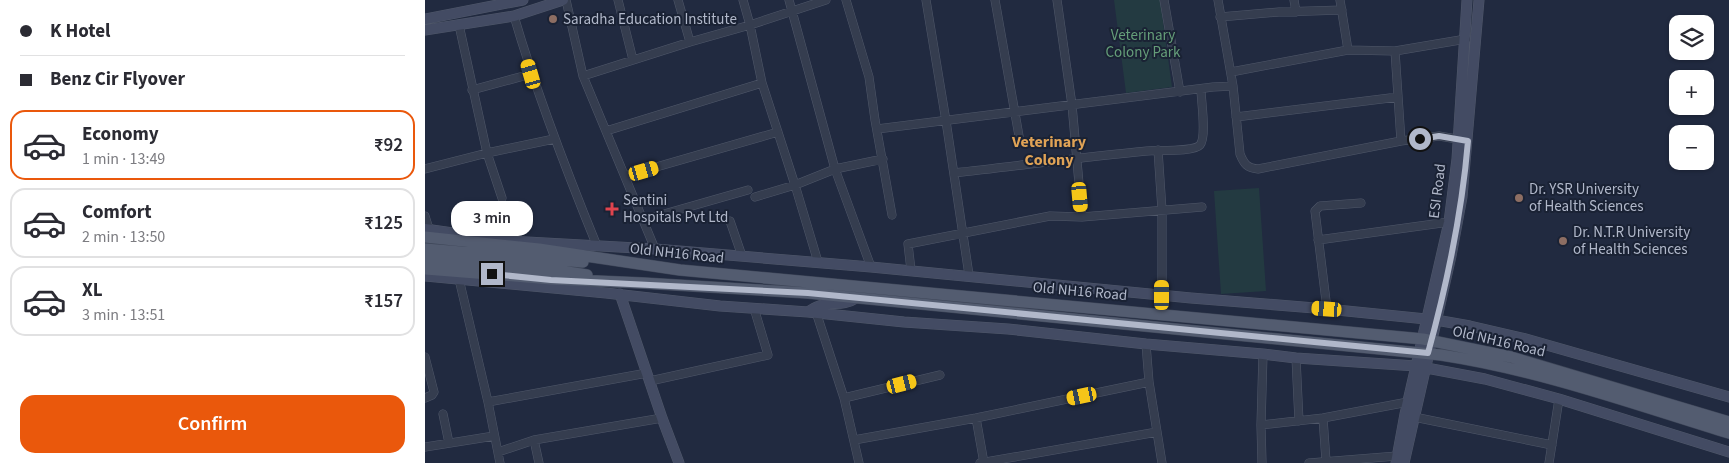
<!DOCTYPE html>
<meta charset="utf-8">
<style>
body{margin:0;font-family:"Source Sans 3",sans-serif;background:#f2f2f3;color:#2b2b33;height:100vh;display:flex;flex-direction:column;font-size:19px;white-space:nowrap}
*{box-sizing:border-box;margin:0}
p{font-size:16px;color:#7c7c81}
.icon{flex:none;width:28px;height:28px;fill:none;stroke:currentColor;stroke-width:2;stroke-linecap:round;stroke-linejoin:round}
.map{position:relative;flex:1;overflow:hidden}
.drawer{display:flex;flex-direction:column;background:#fff;width:425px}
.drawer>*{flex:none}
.guide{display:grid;align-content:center;height:110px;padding:0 20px;background:#fff}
.tools{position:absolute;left:1244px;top:15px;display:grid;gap:10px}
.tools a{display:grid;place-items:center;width:45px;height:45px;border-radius:10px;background:#fff;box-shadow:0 1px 4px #0004;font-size:25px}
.end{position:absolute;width:22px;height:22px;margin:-11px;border:6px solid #b1b8ca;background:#111;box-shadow:0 0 0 2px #111}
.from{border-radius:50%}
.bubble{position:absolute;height:35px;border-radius:15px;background:#fff;box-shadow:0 1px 4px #0004;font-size:16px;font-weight:600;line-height:35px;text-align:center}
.car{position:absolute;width:15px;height:30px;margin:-15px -8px;border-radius:6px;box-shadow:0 0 4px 1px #0007;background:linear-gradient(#f5c518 24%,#345 0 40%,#f5c518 0 76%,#345 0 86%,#f5c518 0)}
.guide b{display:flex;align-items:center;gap:18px;height:48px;font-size:19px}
.guide b+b{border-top:1px solid #e1e1e2}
.guide i{width:12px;height:12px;background:#2b2b33}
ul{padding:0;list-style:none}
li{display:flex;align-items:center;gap:15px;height:70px;margin:0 10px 8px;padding:0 10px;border:2px solid #e1e1e2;border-radius:15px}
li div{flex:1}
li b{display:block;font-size:19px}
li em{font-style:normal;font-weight:600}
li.current{border-color:#ea580c}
li>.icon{width:45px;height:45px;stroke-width:1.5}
.action{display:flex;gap:10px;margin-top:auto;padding:10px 20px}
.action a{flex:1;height:58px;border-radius:15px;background:#ea580c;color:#fff;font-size:20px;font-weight:600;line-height:58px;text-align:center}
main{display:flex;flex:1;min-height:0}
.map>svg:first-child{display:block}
.green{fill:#233a41}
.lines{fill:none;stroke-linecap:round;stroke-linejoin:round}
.street-casing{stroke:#50586a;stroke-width:9}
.secondary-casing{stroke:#50586a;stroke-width:11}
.primary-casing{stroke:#3e4658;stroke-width:12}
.street{stroke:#353d4f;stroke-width:8}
.secondary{stroke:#434b63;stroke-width:10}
.primary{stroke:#535c70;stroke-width:11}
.route{stroke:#b1b8ca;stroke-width:6}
.education-dot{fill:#8d6e63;stroke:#1a2234;stroke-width:2}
.health-dot{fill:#e0444e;stroke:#1a2234;stroke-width:2}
.labels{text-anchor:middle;stroke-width:4;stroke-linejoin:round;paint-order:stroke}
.poi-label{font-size:15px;fill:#b1b8ca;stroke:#1a2234;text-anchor:start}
.park-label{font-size:15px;fill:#659e79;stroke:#1a2234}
.street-label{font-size:15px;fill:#b1b8ca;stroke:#1a2234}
.neighbourhood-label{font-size:16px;font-weight:bold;fill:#e0a356;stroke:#1a2234}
</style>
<main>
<section class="drawer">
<div class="guide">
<b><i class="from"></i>K Hotel</b>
<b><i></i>Benz Cir Flyover</b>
</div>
<ul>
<li class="current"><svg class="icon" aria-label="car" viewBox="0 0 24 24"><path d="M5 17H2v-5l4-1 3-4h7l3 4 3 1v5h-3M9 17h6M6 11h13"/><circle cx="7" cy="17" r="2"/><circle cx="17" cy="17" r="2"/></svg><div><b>Economy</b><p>1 min · 13:49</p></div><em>₹92</em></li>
<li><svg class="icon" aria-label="car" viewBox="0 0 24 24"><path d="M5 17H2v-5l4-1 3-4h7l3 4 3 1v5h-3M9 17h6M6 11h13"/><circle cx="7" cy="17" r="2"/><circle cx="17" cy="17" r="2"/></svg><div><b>Comfort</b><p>2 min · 13:50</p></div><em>₹125</em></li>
<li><svg class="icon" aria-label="car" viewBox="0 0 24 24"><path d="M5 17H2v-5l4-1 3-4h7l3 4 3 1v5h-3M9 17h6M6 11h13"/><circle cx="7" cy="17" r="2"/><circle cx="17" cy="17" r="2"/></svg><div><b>XL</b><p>3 min · 13:51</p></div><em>₹157</em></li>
</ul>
<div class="action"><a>Confirm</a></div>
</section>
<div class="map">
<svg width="1304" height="463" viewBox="0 0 1304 463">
<rect width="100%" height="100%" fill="#212a40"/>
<!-- green -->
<path class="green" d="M 689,0 L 735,0 L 747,87 L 701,93 Z
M 834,188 L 841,291 L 796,294 L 789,191 Z"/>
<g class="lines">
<defs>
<path id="street" d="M 141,0 L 158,76 L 230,249
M 193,0 L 208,60
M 253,0 L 265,42
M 318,0 L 325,25 L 337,83 L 370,185 L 393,262
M 364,0 L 410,169 L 446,267
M 421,0 L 444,77 L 450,120 L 467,215
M 501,0 L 521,121 L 544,275
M 570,0 L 594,136
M 632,0 L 647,105 L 657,217
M 739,0 L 755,92
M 793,0 L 808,86 L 815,154 C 819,164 822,168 833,169 L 976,141 L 1014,136 L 1038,140
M 869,0 L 871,12
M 915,0 L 923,50
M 89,16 C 112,95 141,170 172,246
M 795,17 L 854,12 L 917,10
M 34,25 L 62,153 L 77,198
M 970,51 L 976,141
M 806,72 L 923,50 L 970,51 L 1041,39
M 158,76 L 265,42 L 325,25 L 401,0
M 47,90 L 106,74
M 811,117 L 973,97
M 452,129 L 788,87 L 808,86
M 181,131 L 337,83
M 733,150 L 737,210 L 737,295
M 0,169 L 62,153 L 129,139
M 529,173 C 593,166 658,157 722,151 C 732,150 769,152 775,145 C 782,137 776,101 776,89
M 200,176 L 353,132
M 330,197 L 370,185 L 410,169 L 458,159
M 0,216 L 4,229
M 218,220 L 323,190
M 305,221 L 317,256
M 893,240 L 1024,222
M 486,270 L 483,244 L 625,216 L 657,217 L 777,207
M 34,279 L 63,402 L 75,463
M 902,309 L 890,211 L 895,206 L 936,203
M 391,312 L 419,398 L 434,463
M 721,344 L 724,382 L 737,463
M 0,357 L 9,392 L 7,395 L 0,398
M 871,358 L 874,421
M 225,381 L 343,355 L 329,308
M 419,398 L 515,375
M 63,402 L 222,373
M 18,414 L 24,443
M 989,417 L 1127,445
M 551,418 L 559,463
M 898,418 L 901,461
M 836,425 L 898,418 L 983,402
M 109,440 L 114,463
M 429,440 L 551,418 L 724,382
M 0,447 L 69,436
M 73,452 L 109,440 L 237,418
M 555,463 L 732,432
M 837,463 L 836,425 L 838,354
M 884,463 L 972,456
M 1124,463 L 1134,399"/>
<path id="secondary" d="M 0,19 L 98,0
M 0,30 L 89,16 L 138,0
M 0,229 L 84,241 L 230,249 L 446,267 L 766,298 L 902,309 L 1011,320 L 1045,326 L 1097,338 L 1304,397
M 0,276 L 181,293 L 295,306 L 383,312 L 479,322 L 583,329 L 721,344 L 838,354 L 871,358 L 991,366 L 1060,379 L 1134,399 L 1304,452
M 195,294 L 237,418 L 254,463
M 383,312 C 387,309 390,307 394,306 C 408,301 417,307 431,298
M 971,463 L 980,414 L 1024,222 L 1032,159 L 1042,0
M 979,463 L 1026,256 L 1037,197 L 1054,0"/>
<path id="primary" d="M 0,237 L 114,249 L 255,270 L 998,339 L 1086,357 L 1304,422
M 0,249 L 158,262
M 0,258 L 123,269 L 162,275
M 0,269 L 126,279 L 218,283 L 383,293 L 1016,355 C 1115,370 1209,404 1304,433"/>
</defs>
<!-- street casing -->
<use href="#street" class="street-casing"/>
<!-- secondary casing -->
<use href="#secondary" class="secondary-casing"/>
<!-- primary casing -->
<use href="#primary" class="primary-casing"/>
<!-- street -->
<use href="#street" class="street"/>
<!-- secondary -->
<use href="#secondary" class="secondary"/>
<!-- primary -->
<use href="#primary" class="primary"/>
</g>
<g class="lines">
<!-- route -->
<path class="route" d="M 67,274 L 126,280 L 383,293 L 1003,353 C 1022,284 1037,213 1043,141 L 1014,136 L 995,139"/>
</g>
<!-- markers -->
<g class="education-dot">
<circle cx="128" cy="19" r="5"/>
<circle cx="1094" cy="198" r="5"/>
<circle cx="1138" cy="241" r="5"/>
</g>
<path class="health-dot" d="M184.5 201.5h5v5h5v5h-5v5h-5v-5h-5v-5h5z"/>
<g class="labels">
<!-- poi labels -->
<g class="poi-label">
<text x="138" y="24">Saradha Education Institute</text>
<text x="1104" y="194">Dr. YSR University<tspan x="1104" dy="17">of Health Sciences</tspan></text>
<text x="198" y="205">Sentini<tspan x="198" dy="17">Hospitals Pvt Ltd</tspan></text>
<text x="1148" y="237">Dr. N.T.R University<tspan x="1148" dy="17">of Health Sciences</tspan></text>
</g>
<!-- park labels -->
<g class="park-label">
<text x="718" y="40">Veterinary<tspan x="718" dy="17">Colony Park</tspan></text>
</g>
<!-- street labels -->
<g class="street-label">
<text transform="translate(1012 191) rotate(-83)" y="5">ESI Road</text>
<text transform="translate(252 253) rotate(6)" y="5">Old NH16 Road</text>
<text transform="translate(655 291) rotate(5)" y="5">Old NH16 Road</text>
<text transform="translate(1074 341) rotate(13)" y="5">Old NH16 Road</text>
</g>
<!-- neighbourhood labels -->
<g class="neighbourhood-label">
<text x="624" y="147">Veterinary<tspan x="624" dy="18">Colony</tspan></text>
</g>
</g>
</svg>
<div class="tools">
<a><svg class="icon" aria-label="layers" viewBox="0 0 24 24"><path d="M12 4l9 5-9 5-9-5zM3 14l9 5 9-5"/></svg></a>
<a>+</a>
<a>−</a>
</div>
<i class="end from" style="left:995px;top:139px"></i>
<i class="end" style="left:67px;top:274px"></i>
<div class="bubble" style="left:26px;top:201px;width:82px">3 min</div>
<i class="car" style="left:106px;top:74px;rotate:344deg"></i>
<i class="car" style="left:219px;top:171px;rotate:74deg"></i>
<i class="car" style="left:655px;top:197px;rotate:175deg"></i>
<i class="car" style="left:737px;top:295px;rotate:0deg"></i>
<i class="car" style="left:902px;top:309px;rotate:274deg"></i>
<i class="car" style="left:477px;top:384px;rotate:76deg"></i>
<i class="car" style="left:657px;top:396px;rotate:258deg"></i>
</div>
</main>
